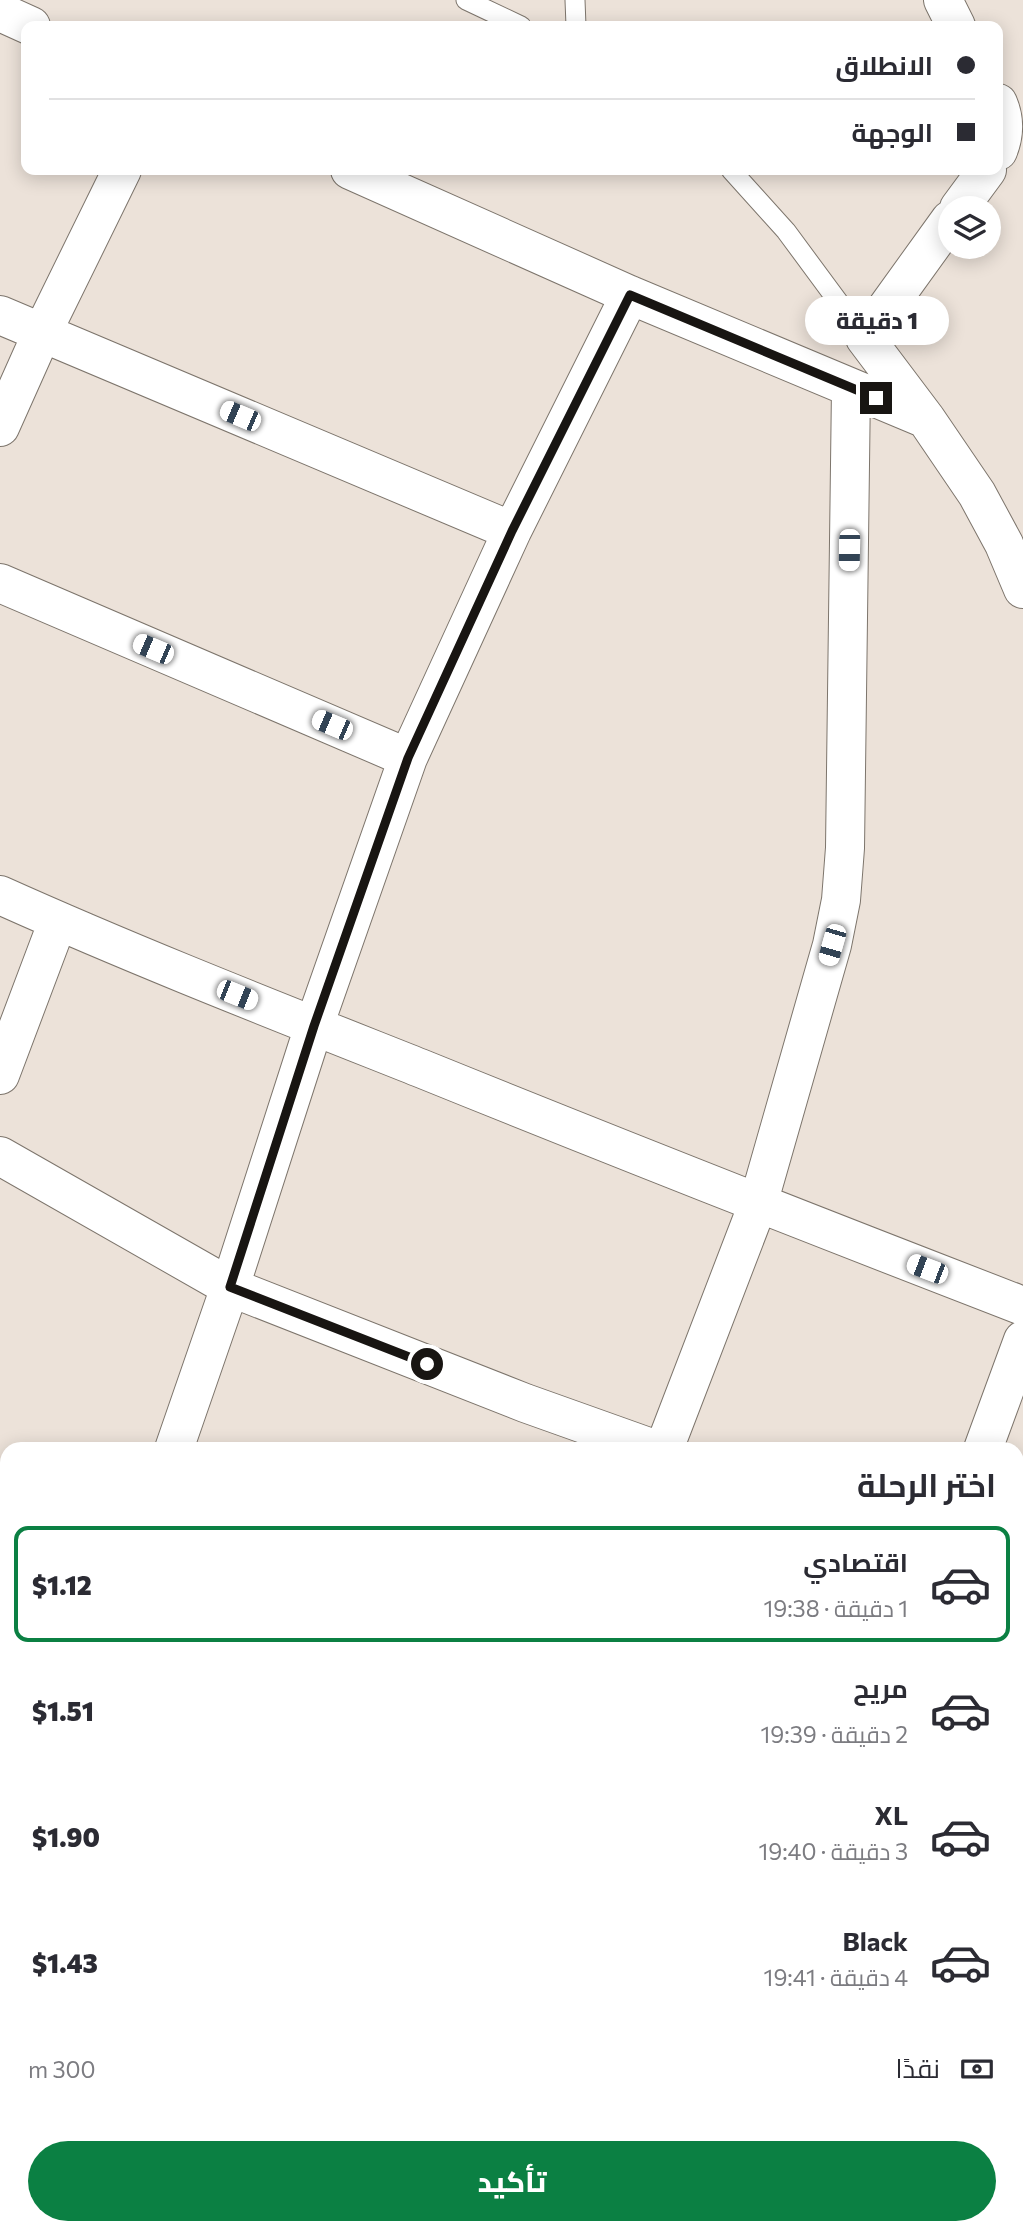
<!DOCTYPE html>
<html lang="ar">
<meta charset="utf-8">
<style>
body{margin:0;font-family:Commissioner,Cairo,sans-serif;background:#f7f7f7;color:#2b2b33;direction:rtl;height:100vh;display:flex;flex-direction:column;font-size:26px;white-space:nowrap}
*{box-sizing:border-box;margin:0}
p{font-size:23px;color:#7c7c81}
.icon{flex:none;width:38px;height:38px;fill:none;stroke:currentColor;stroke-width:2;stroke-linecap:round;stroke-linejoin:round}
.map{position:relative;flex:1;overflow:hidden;direction:ltr}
.side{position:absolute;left:0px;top:1442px;width:1024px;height:793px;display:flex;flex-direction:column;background:#fff;border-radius:21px 21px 0 0;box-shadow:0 4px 18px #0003;direction:rtl}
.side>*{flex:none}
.hud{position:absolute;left:21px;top:21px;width:982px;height:154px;border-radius:14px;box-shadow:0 4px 18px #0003;direction:rtl;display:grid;align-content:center;height:154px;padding:0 28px;background:#fff}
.buttons{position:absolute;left:938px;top:196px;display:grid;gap:14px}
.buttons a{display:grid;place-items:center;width:63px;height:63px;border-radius:50%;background:#fff;box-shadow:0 4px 18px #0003;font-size:35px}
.end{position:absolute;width:32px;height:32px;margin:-16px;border:9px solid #181512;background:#fff;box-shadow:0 0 0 4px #fff}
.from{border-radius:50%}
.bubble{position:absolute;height:49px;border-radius:24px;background:#fff;box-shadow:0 4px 18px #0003;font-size:23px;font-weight:800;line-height:49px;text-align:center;direction:rtl}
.car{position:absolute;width:21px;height:42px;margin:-21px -10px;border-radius:9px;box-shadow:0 0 5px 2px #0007;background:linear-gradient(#fff 24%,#345 0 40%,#fff 0 76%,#345 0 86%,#fff 0)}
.hud b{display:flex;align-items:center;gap:24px;height:66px;font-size:26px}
.hud b+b{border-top:2px solid #e1e1e2}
.hud i{width:18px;height:18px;background:#2b2b33}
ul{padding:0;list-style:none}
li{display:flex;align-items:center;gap:21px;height:116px;margin:0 14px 10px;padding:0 14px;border:4px solid transparent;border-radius:14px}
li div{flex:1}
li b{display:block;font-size:26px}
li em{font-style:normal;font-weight:800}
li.selected{border-color:#0b8043}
li>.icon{width:63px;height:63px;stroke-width:1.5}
h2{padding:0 28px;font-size:32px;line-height:84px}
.pay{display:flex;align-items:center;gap:18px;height:77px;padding:0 28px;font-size:26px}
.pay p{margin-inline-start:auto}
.primary-button{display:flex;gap:14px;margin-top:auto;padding:14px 28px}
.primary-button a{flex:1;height:80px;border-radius:42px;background:#0b8043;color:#fff;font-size:28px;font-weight:800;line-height:80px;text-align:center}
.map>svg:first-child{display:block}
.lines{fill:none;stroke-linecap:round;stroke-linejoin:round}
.lane-casing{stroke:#7d756c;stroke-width:21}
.street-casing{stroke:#7d756c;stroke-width:40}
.lane{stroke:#fff;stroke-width:19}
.street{stroke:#fff;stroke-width:38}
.route{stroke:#181512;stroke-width:9}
</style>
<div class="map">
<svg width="1023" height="2234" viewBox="0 0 1023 2234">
<rect width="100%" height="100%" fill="#ece2d9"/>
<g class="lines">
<defs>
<path id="lane" d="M 466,0 L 521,26
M 575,0 L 576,26
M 731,170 L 786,231 L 865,338"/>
<path id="street" d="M 943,0 L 956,26
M 0,12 L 31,26
M 998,103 C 1005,119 1005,134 998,151
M 350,170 L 630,295 L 926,419
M 959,208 L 987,170
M 950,220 L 865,338 L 926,419 L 977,494 L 1004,544 L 1023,589
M 0,315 L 512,531
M 0,427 L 42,333 L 122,170
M 0,583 L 408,758
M 0,895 C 138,957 279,1012 420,1068 C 620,1149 821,1228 1023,1306
M 0,1075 L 58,921
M 0,1156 L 230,1287 L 525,1403 L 654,1449
M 174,1449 L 230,1287 L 314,1026 L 408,758 L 512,531 L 630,295
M 664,1449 L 758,1204 L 832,945 L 841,900 L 845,848 L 851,388
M 983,1449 L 1023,1340
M 0,1550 L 7,1553
M 0,1777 L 7,1758
M 1017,1915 L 1023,1918
M 0,2139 L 7,2142
M 1017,2140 L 1023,2123
M 1017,2201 L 1023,2204
M 107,2234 L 109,2228
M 382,2234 L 384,2228
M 685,2234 L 688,2228
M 982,2234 L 984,2228"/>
</defs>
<!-- lane casing -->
<use href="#lane" class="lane-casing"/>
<!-- street casing -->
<use href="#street" class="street-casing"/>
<!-- lane -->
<use href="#lane" class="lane"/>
<!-- street -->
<use href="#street" class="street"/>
</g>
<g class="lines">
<!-- route -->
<path class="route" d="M 427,1364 L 230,1287 L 314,1026 L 408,758 L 512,531 L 630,295 L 876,398"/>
</g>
</svg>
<div class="buttons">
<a><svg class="icon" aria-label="layers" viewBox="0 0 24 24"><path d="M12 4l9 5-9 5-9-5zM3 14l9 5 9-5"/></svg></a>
</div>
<i class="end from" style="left:427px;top:1364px"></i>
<i class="end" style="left:876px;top:398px"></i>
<div class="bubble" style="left:805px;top:296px;width:144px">1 دقيقة</div>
<i class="car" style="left:240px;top:416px;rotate:293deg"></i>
<i class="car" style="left:849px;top:550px;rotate:181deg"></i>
<i class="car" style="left:153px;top:649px;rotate:293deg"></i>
<i class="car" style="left:332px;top:725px;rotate:293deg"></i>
<i class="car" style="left:832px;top:945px;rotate:196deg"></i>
<i class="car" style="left:237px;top:995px;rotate:112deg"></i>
<i class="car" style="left:927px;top:1269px;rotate:291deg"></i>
<div class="hud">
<b><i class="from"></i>الانطلاق</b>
<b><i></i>الوجهة</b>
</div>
<section class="side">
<h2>اختر الرحلة</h2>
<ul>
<li class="selected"><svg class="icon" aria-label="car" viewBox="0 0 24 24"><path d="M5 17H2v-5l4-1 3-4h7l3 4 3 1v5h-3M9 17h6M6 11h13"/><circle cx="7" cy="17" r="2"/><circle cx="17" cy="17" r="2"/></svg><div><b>اقتصادي</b><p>1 دقيقة · 19:38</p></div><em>$1.12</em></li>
<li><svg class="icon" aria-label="car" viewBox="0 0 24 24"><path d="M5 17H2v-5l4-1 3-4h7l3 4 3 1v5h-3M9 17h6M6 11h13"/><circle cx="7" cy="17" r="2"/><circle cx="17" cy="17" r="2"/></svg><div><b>مريح</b><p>2 دقيقة · 19:39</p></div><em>$1.51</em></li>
<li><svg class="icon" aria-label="car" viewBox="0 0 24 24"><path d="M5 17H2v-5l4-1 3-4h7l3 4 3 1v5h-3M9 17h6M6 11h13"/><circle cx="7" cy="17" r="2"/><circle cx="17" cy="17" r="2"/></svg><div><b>XL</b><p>3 دقيقة · 19:40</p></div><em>$1.90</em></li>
<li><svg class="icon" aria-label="car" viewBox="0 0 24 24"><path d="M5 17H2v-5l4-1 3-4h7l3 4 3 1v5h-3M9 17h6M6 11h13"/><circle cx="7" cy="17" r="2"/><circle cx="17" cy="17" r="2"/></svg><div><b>Black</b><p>4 دقيقة · 19:41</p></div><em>$1.43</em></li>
</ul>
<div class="pay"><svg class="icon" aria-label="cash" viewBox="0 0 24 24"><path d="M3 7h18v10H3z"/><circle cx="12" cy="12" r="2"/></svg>نقدًا<p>300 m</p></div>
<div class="primary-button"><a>تأكيد</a></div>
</section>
</div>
